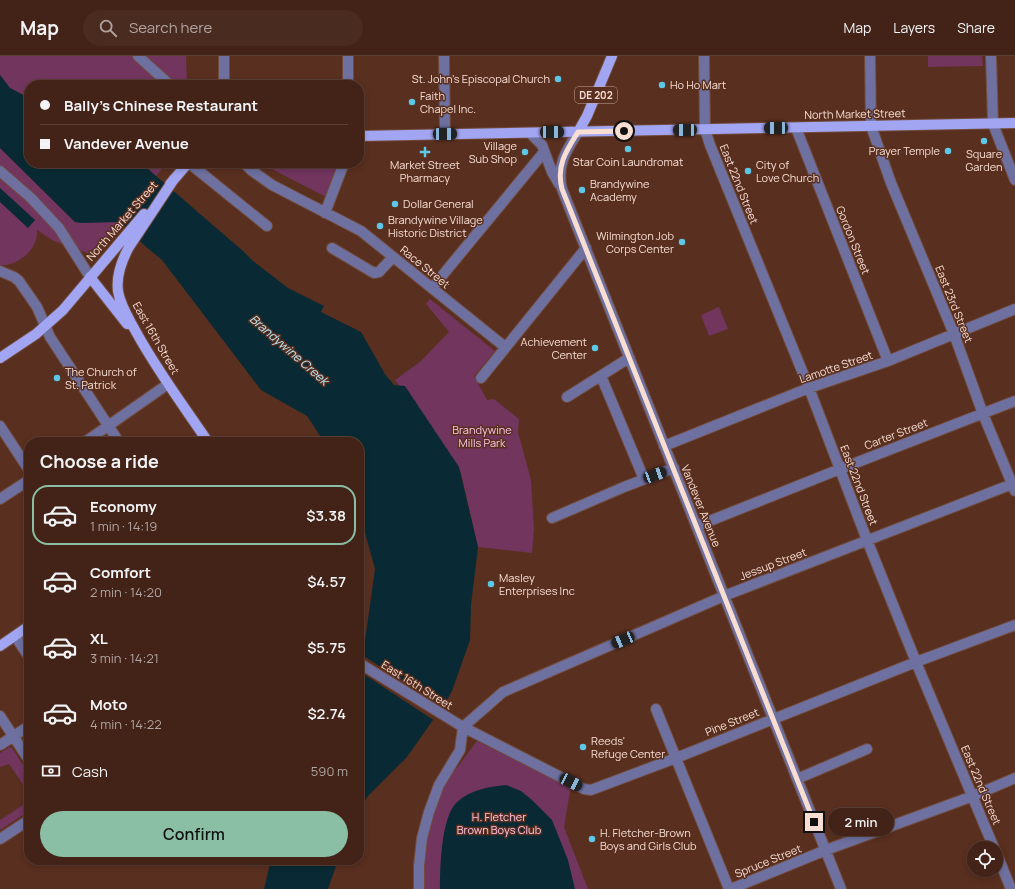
<!DOCTYPE html>
<meta charset="utf-8">
<style>
body{margin:0;font-family:Manrope,sans-serif;background:#4a2b20;color:#f1f3f6;height:100vh;display:flex;flex-direction:column;font-size:15px;white-space:nowrap}
*{box-sizing:border-box;margin:0}
p{font-size:13px;color:#afa4a1}
.icon{flex:none;width:22px;height:22px;fill:none;stroke:currentColor;stroke-width:2;stroke-linecap:round;stroke-linejoin:round}
.map{position:relative;flex:1;overflow:hidden}
.side{position:absolute;left:24px;top:381px;width:340px;height:428px;display:flex;flex-direction:column;background:#432317;border-radius:16px;box-shadow:0 2px 6px #0003,0 0 0 1px #5b4036}
.side>*{flex:none}
.guide{position:absolute;left:24px;top:24px;width:340px;height:88px;border-radius:16px;box-shadow:0 2px 6px #0003,0 0 0 1px #5b4036;display:grid;align-content:center;height:88px;padding:0 16px;background:#432317}
.controls{position:absolute;left:967px;top:785px;display:grid;gap:8px}
.controls a{display:grid;place-items:center;width:36px;height:36px;border-radius:50%;background:#432317;box-shadow:0 2px 6px #0003,0 0 0 1px #5b4036;font-size:20px}
.end{position:absolute;width:18px;height:18px;margin:-9px;border:5px solid #f8ddd3;background:#111;box-shadow:0 0 0 2px #111}
.from{border-radius:50%}
.bubble{position:absolute;height:28px;border-radius:14px;background:#432317;box-shadow:0 2px 6px #0003,0 0 0 1px #5b4036;font-size:13px;font-weight:600;line-height:28px;text-align:center}
.car{position:absolute;width:12px;height:24px;margin:-12px -6px;border-radius:5px;box-shadow:0 0 3px 1px #0007;background:linear-gradient(#222 24%,#8ab4d8 0 40%,#222 0 76%,#8ab4d8 0 86%,#222 0)}
.guide b{display:flex;align-items:center;gap:14px;height:38px;font-size:15px}
.guide b+b{border-top:1px solid #5b4036}
.guide i{width:10px;height:10px;background:#f1f3f6}
ul{padding:0;list-style:none}
li{display:flex;align-items:center;gap:12px;height:60px;margin:0 8px 6px;padding:0 8px;border:2px solid transparent;border-radius:16px}
li div{flex:1}
li b{display:block;font-size:15px}
li em{font-style:normal;font-weight:600}
li.selected{border-color:#8abfa5}
li>.icon{width:36px;height:36px;stroke-width:1.5}
h2{padding:0 16px;font-size:18px;line-height:48px}
.pay{display:flex;align-items:center;gap:10px;height:44px;padding:0 16px;font-size:15px}
.pay p{margin-inline-start:auto}
.cta{display:flex;gap:8px;margin-top:auto;padding:8px 16px}
.cta a{flex:1;height:46px;border-radius:24px;background:#8abfa5;color:#111;font-size:16px;font-weight:600;line-height:46px;text-align:center}
header{display:flex;align-items:center;gap:24px;box-sizing:border-box;height:56px;padding:0 20px;background:#432317;border-bottom:1px solid #5b4036}
header strong{font-size:19px}
nav{display:flex;gap:22px;margin-inline-start:auto;font-size:14px}
.search{width:280px;height:36px;background:#4a2b20;display:flex;align-items:center;gap:10px;box-sizing:border-box;padding:0 14px;border-radius:22px;color:#afa4a1;font-size:15px}
.map>svg:first-child{display:block}
.green{fill:#71355e}
.water{fill:#092a34}
.pier{fill:#592f1f}
.lines{fill:none;stroke-linecap:round;stroke-linejoin:round}
.minor-casing{stroke:#724b3c;stroke-width:12}
.major-casing{stroke:#724b3c;stroke-width:12}
.minor{stroke:#6e70a0;stroke-width:10}
.major{stroke:#a1a5f2;stroke-width:10}
.route{stroke:#f8ddd3;stroke-width:5}
.poi-dot{fill:#5dc7e8;stroke:#592f1f;stroke-width:1.5}
.labels{text-anchor:middle;stroke-width:3;stroke-linejoin:round;paint-order:stroke}
.shield{fill:#592f1f;stroke:#c8a99d;stroke-width:1}
.shield-label{font-size:10px;font-weight:bold;fill:#f8ddd3}
.poi-label{font-size:11px;fill:#f8ddd3;stroke:#592f1f;text-anchor:start}
.street-label{font-size:11px;fill:#f8ddd3;stroke:#592f1f}
.park-label{font-size:11px;fill:#fec4e8;stroke:#592f1f}
.water-label{font-size:12px;font-style:italic;fill:#b7e6f6;stroke:#592f1f}
</style>
<header>
<strong>Map</strong>
<div class="search"><svg class="icon" aria-label="search" viewBox="0 0 24 24"><circle cx="10" cy="10" r="6"/><path d="M15 15l6 6"/></svg>Search here</div>
<nav><a>Map</a><a>Layers</a><a>Share</a></nav>
</header>
<div class="map">
<svg width="1015" height="833" viewBox="0 0 1015 833">
<rect width="100%" height="100%" fill="#592f1f"/>
<!-- green -->
<path class="green" d="M 0,0 L 186,0 L 187,29 L 29,29 L 29,42 L 10,32 L 0,19 Z
M 928,0 L 982,0 L 983,10 L 928,11 Z
M 0,92 L 75,166 L 120,166 L 118,169 L 97,193 L 90,198 L 54,185 L 37,174 C 39,192 18,211 0,209 Z
M 141,107 L 167,107 L 156,120 Z
M 260,107 L 338,107 L 326,141 Z
M 430,243 L 495,295 L 474,320 L 487,344 L 494,343 L 519,363 L 518,376 L 531,424 L 534,473 L 532,497 L 478,491 L 461,417 L 454,404 L 395,324 L 421,305 L 449,276 L 426,248 Z
M 719,251 L 728,273 L 709,280 L 701,259 Z
M 477,685 L 571,730 L 564,771 L 588,833 L 420,833 L 425,784 L 444,729 Z
M 9,691 L 12,692 L 29,718 L 29,755 L 0,774 L 0,764 L 26,747 L 24,743 L 28,736 L 9,708 L 0,711 L 0,697 Z"/>
<!-- water -->
<path class="water" d="M 0,19 L 10,32 L 29,42 L 29,107 L 141,107 L 243,195 L 253,205 L 288,232 L 324,250 L 321,256 L 361,276 L 385,318 L 394,329 L 405,330 L 459,411 L 478,491 L 471,549 L 470,584 L 452,635 L 447,644 L 407,701 L 367,741 L 359,758 L 359,628 L 375,513 L 359,455 L 359,386 L 324,386 L 307,360 L 261,334 L 162,204 L 144,189 L 120,166 L 81,167 L 75,166 L 0,92 Z
M 0,132 L 35,164 L 28,172 L 0,146 Z
M 506,729 L 521,735 L 532,744 L 552,764 L 568,804 L 575,833 L 440,833 C 440,812 441,761 457,746 C 472,733 488,731 506,729 Z
M 271,804 L 338,804 L 328,833 L 264,833 Z"/>
<!-- pier -->
<path class="pier" d="M 362,599 L 436,646 L 447,648 L 435,665 L 359,615 Z"/>
<g class="lines">
<defs>
<path id="minor" d="M 138,0 L 170,29
M 224,0 L 224,29
M 348,0 L 348,29
M 444,0 L 445,78
M 704,0 L 705,73 L 710,89 L 809,332 L 867,484 L 916,606 L 994,792
M 870,0 L 871,70 L 891,127 L 954,278 L 983,358 L 1015,435
M 991,0 L 993,68 L 1015,124
M 796,72 L 888,305
M 578,76 C 566,95 556,110 562,133 L 841,833
M 530,77 L 542,89 L 552,116 L 559,128
M 189,107 L 267,170
M 244,107 L 251,114 L 272,129 L 361,175 L 505,291
M 0,115 L 31,142 L 59,172 L 90,221
M 325,157 L 344,107
M 332,192 L 374,217 L 379,216 L 393,201
M 0,215 L 14,221 L 19,225 L 37,251 L 50,281 L 119,386
M 432,232 L 544,96
M 601,320 L 644,423
M 481,322 L 586,192
M 567,341 L 629,302
M 0,370 L 29,414
M 85,386 L 168,328
M 664,390 L 809,332 L 888,305 L 1015,253
M 0,443 L 29,424
M 552,462 L 624,431 L 674,412
M 697,470 L 840,413 L 1015,345
M 15,580 L 29,601
M 359,607 L 463,671 L 584,733 L 591,734 L 676,702 L 916,606 L 1015,569
M 656,653 L 729,833
M 0,660 L 29,704
M 463,671 L 503,636 L 724,540 L 1015,427
M 0,689 L 29,670
M 797,723 L 867,693
M 0,783 L 29,764
M 996,796 L 1011,833
M 419,833 L 419,810 L 422,782 L 429,756 L 439,729 L 460,694 L 463,671
M 731,833 L 826,794 L 973,740 L 1015,722"/>
<path id="major" d="M 578,76 L 587,60 L 612,0
M 359,80 L 1015,67
M 174,123 L 129,191 C 122,204 116,220 118,235 C 120,249 128,261 135,274 C 156,313 183,349 208,386
M 170,128 L 188,107
M 90,221 L 127,268
M 0,302 L 36,278 L 63,254 L 144,158
M 0,590 L 29,570"/>
</defs>
<!-- minor casing -->
<use href="#minor" class="minor-casing"/>
<!-- major casing -->
<use href="#major" class="major-casing"/>
<!-- minor -->
<use href="#minor" class="minor"/>
<!-- major -->
<use href="#major" class="major"/>
</g>
<g class="lines">
<!-- route -->
<path class="route" d="M 624,75 L 578,76 C 566,95 556,110 562,133 L 814,766"/>
</g>
<!-- markers -->
<g class="poi-dot">
<circle cx="558" cy="23" r="4"/>
<circle cx="662" cy="29" r="4"/>
<circle cx="412" cy="46" r="4"/>
<circle cx="984" cy="85" r="4"/>
<circle cx="628" cy="93" r="4"/>
<circle cx="948" cy="95" r="4"/>
<path d="M423 90h4v4h4v4h-4v4h-4v-4h-4v-4h4z"/>
<circle cx="525" cy="96" r="4"/>
<circle cx="748" cy="115" r="4"/>
<circle cx="582" cy="134" r="4"/>
<circle cx="395" cy="148" r="4"/>
<circle cx="380" cy="170" r="4"/>
<circle cx="682" cy="186" r="4"/>
<circle cx="595" cy="292" r="4"/>
<circle cx="57" cy="322" r="4"/>
<circle cx="491" cy="528" r="4"/>
<circle cx="583" cy="691" r="4"/>
<circle cx="592" cy="783" r="4"/>
</g>
<g class="labels">
<!-- shield labels -->
<rect class="shield" x="575" y="31" width="42" height="16" rx="3"/>
<g class="shield-label">
<text x="596" y="43">DE 202</text>
</g>
<!-- poi labels -->
<g class="poi-label">
<text x="550" y="27" text-anchor="end">St. John's Episcopal Church</text>
<text x="670" y="33">Ho Ho Mart</text>
<text x="420" y="44">Faith<tspan x="420" dy="13">Chapel Inc.</tspan></text>
<text x="517" y="94" text-anchor="end">Village<tspan x="517" dy="13">Sub Shop</tspan></text>
<text x="940" y="99" text-anchor="end">Prayer Temple</text>
<text x="984" y="102" text-anchor="middle">Square<tspan x="984" dy="13">Garden</tspan></text>
<text x="628" y="110" text-anchor="middle">Star Coin Laundromat</text>
<text x="425" y="113" text-anchor="middle">Market Street<tspan x="425" dy="13">Pharmacy</tspan></text>
<text x="756" y="113">City of<tspan x="756" dy="13">Love Church</tspan></text>
<text x="590" y="132">Brandywine<tspan x="590" dy="13">Academy</tspan></text>
<text x="403" y="152">Dollar General</text>
<text x="388" y="168">Brandywine Village<tspan x="388" dy="13">Historic District</tspan></text>
<text x="674" y="184" text-anchor="end">Wilmington Job<tspan x="674" dy="13">Corps Center</tspan></text>
<text x="587" y="290" text-anchor="end">Achievement<tspan x="587" dy="13">Center</tspan></text>
<text x="65" y="320">The Church of<tspan x="65" dy="13">St. Patrick</tspan></text>
<text x="499" y="526">Masley<tspan x="499" dy="13">Enterprises Inc</tspan></text>
<text x="591" y="689">Reeds'<tspan x="591" dy="13">Refuge Center</tspan></text>
<text x="600" y="781">H. Fletcher-Brown<tspan x="600" dy="13">Boys and Girls Club</tspan></text>
</g>
<!-- street labels -->
<g class="street-label">
<text transform="translate(855 58) rotate(-1)" y="4">North Market Street</text>
<text transform="translate(739 128) rotate(68)" y="4">East 22nd Street</text>
<text transform="translate(122 165) rotate(-49)" y="4">North Market Street</text>
<text transform="translate(853 184) rotate(68)" y="4">Gordon Street</text>
<text transform="translate(425 211) rotate(39)" y="4">Race Street</text>
<text transform="translate(954 248) rotate(68)" y="4">East 23rd Street</text>
<text transform="translate(156 282) rotate(60)" y="4">East 16th Street</text>
<text transform="translate(836 311) rotate(-19)" y="4">Lamotte Street</text>
<text transform="translate(896 378) rotate(-21)" y="4">Carter Street</text>
<text transform="translate(859 429) rotate(69)" y="4">East 22nd Street</text>
<text transform="translate(701 450) rotate(68)" y="4">Vandever Avenue</text>
<text transform="translate(773 508) rotate(-21)" y="4">Jessup Street</text>
<text transform="translate(417 629) rotate(32)" y="4">East 16th Street</text>
<text transform="translate(732 666) rotate(-22)" y="4">Pine Street</text>
<text transform="translate(981 729) rotate(67)" y="4">East 22nd Street</text>
<text transform="translate(768 805) rotate(-22)" y="4">Spruce Street</text>
</g>
<!-- park labels -->
<g class="park-label">
<text x="482" y="378">Brandywine<tspan x="482" dy="13">Mills Park</tspan></text>
<text x="499" y="765">H. Fletcher<tspan x="499" dy="13">Brown Boys Club</tspan></text>
</g>
<!-- water labels -->
<g class="water-label">
<text transform="translate(289 294) rotate(41)" y="4">Brandywine Creek</text>
</g>
</g>
</svg>
<div class="controls">
<a><svg class="icon" aria-label="locate" viewBox="0 0 24 24"><circle cx="12" cy="12" r="6"/><path d="M12 2v4M12 18v4M2 12h4M18 12h4"/></svg></a>
</div>
<i class="end from" style="left:624px;top:75px"></i>
<i class="end" style="left:814px;top:766px"></i>
<div class="bubble" style="left:828px;top:752px;width:66px">2 min</div>
<i class="car" style="left:776px;top:72px;rotate:269deg"></i>
<i class="car" style="left:685px;top:74px;rotate:269deg"></i>
<i class="car" style="left:552px;top:76px;rotate:90deg"></i>
<i class="car" style="left:445px;top:78px;rotate:89deg"></i>
<i class="car" style="left:655px;top:419px;rotate:70deg"></i>
<i class="car" style="left:623px;top:584px;rotate:247deg"></i>
<i class="car" style="left:571px;top:726px;rotate:117deg"></i>
<div class="guide">
<b><i class="from"></i>Bally’s Chinese Restaurant</b>
<b><i></i>Vandever Avenue</b>
</div>
<section class="side">
<h2>Choose a ride</h2>
<ul>
<li class="selected"><svg class="icon" aria-label="car" viewBox="0 0 24 24"><path d="M5 17H2v-5l4-1 3-4h7l3 4 3 1v5h-3M9 17h6M6 11h13"/><circle cx="7" cy="17" r="2"/><circle cx="17" cy="17" r="2"/></svg><div><b>Economy</b><p>1 min · 14:19</p></div><em>$3.38</em></li>
<li><svg class="icon" aria-label="car" viewBox="0 0 24 24"><path d="M5 17H2v-5l4-1 3-4h7l3 4 3 1v5h-3M9 17h6M6 11h13"/><circle cx="7" cy="17" r="2"/><circle cx="17" cy="17" r="2"/></svg><div><b>Comfort</b><p>2 min · 14:20</p></div><em>$4.57</em></li>
<li><svg class="icon" aria-label="car" viewBox="0 0 24 24"><path d="M5 17H2v-5l4-1 3-4h7l3 4 3 1v5h-3M9 17h6M6 11h13"/><circle cx="7" cy="17" r="2"/><circle cx="17" cy="17" r="2"/></svg><div><b>XL</b><p>3 min · 14:21</p></div><em>$5.75</em></li>
<li><svg class="icon" aria-label="car" viewBox="0 0 24 24"><path d="M5 17H2v-5l4-1 3-4h7l3 4 3 1v5h-3M9 17h6M6 11h13"/><circle cx="7" cy="17" r="2"/><circle cx="17" cy="17" r="2"/></svg><div><b>Moto</b><p>4 min · 14:22</p></div><em>$2.74</em></li>
</ul>
<div class="pay"><svg class="icon" aria-label="cash" viewBox="0 0 24 24"><path d="M3 7h18v10H3z"/><circle cx="12" cy="12" r="2"/></svg>Cash<p>590 m</p></div>
<div class="cta"><a>Confirm</a></div>
</section>
</div>
